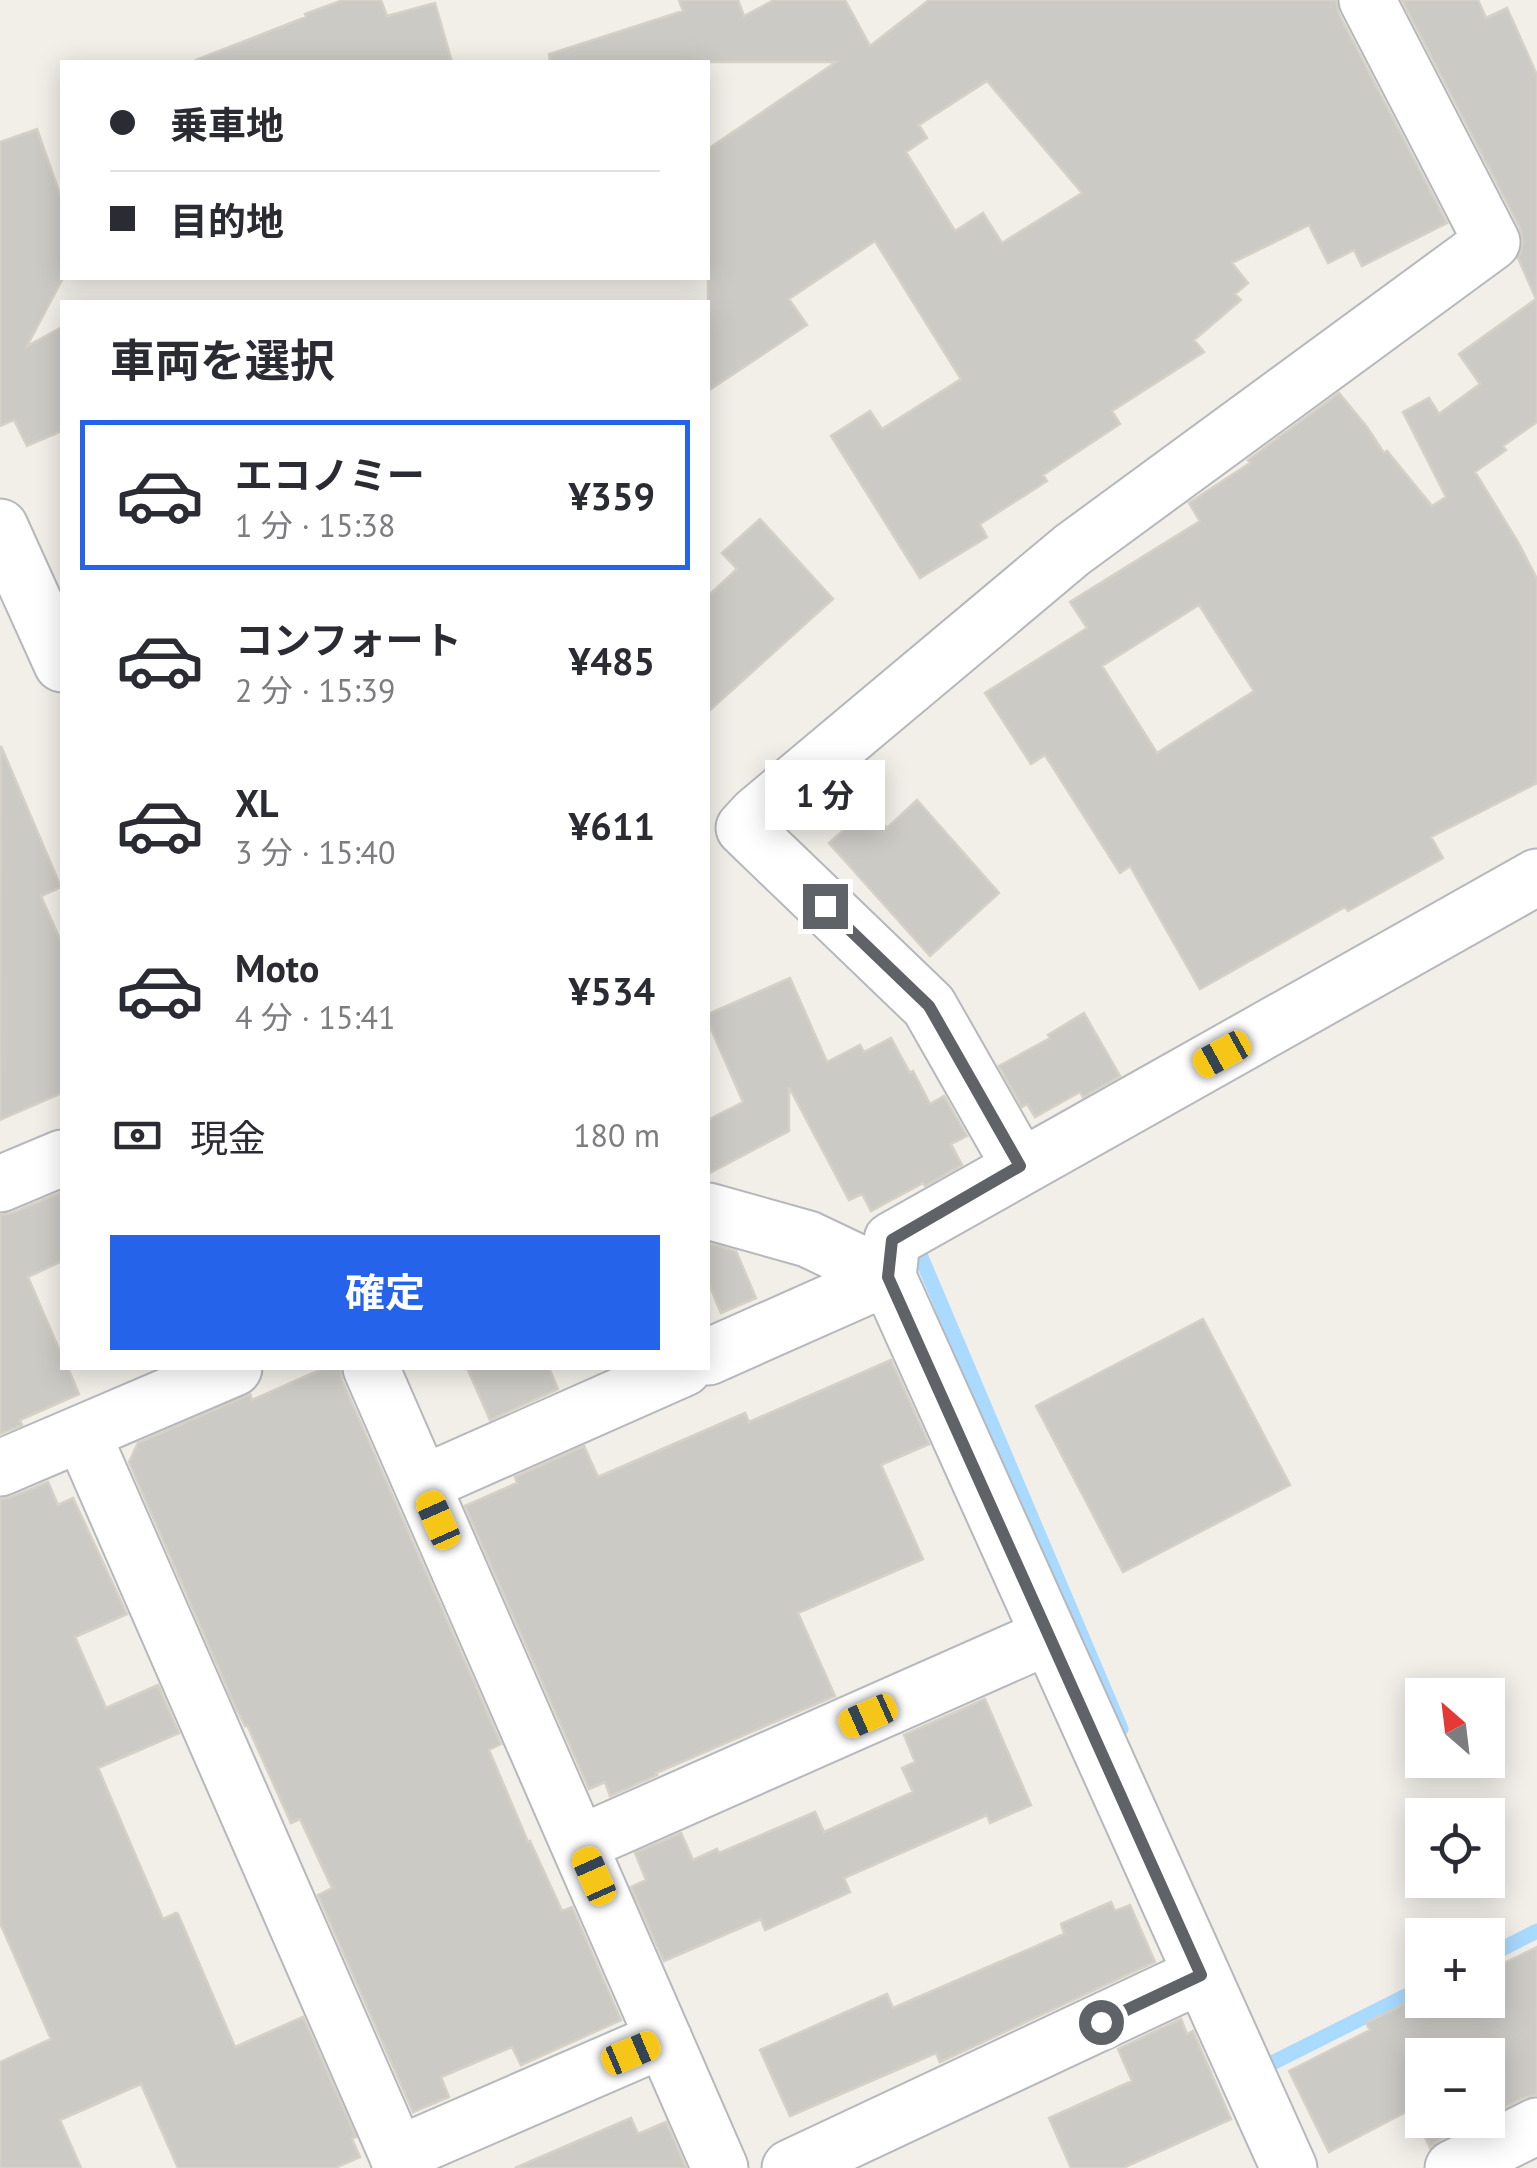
<!DOCTYPE html>
<html lang="ja">
<meta charset="utf-8">
<style>
body{margin:0;font-family:"PT Sans","Noto Sans JP",sans-serif;background:#f2f2f3;color:#2b2b33;height:100vh;display:flex;flex-direction:column;font-size:38px;white-space:nowrap}
*{box-sizing:border-box;margin:0}
p{font-size:32px;color:#7c7c81}
.icon{flex:none;width:55px;height:55px;fill:none;stroke:currentColor;stroke-width:2;stroke-linecap:round;stroke-linejoin:round}
.map{position:relative;flex:1;overflow:hidden}
.sheet{position:absolute;left:60px;top:300px;width:650px;height:1070px;display:flex;flex-direction:column;background:#fff;border-radius:0px;box-shadow:0 5px 25px #0003}
.sheet>*{flex:none}
.banner{position:absolute;left:60px;top:60px;width:650px;height:220px;border-radius:0px;box-shadow:0 5px 25px #0003;display:grid;align-content:center;height:220px;padding:0 50px;background:#fff}
.needle{width:65px;rotate:332deg}
.tools{position:absolute;left:1405px;top:1678px;display:grid;gap:20px}
.tools a{display:grid;place-items:center;width:100px;height:100px;border-radius:0px;background:#fff;box-shadow:0 5px 25px #0003;font-size:50px}
.end{position:absolute;width:45px;height:45px;margin:-22px;border:12px solid #5f6368;background:#fff;box-shadow:0 0 0 5px #fff}
.from{border-radius:50%}
.bubble{position:absolute;height:70px;border-radius:0px;background:#fff;box-shadow:0 5px 25px #0003;font-size:32px;font-weight:700;line-height:70px;text-align:center}
.car{position:absolute;width:30px;height:60px;margin:-30px -15px;border-radius:12px;box-shadow:0 0 8px 2px #0007;background:linear-gradient(#f5c518 24%,#345 0 40%,#f5c518 0 76%,#345 0 86%,#f5c518 0)}
.banner b{display:flex;align-items:center;gap:35px;height:95px;font-size:38px}
.banner b+b{border-top:2px solid #e1e1e2}
.banner i{width:25px;height:25px;background:#2b2b33}
ul{padding:0;list-style:none}
li{display:flex;align-items:center;gap:30px;height:150px;margin:0 20px 15px;padding:0 30px;border:5px solid transparent;border-radius:0px}
li div{flex:1}
li b{display:block;font-size:38px}
li em{font-style:normal;font-weight:700}
li.selected{border-color:#2563eb}
li>.icon{width:90px;height:90px;stroke-width:1.5}
h2{padding:0 50px;font-size:45px;line-height:120px}
.pay{display:flex;align-items:center;gap:25px;height:110px;padding:0 50px;font-size:38px}
.pay p{margin-inline-start:auto}
.cta{display:flex;gap:20px;margin-top:auto;padding:20px 50px}
.cta a{flex:1;height:115px;border-radius:0px;background:#2563eb;color:#fff;font-size:40px;font-weight:700;line-height:115px;text-align:center}
.map>svg:first-child{display:block}
.lines{fill:none;stroke-linecap:round;stroke-linejoin:round}
.stream{stroke:#aadaff;stroke-width:15}
.building{fill:#cccac5;stroke:#d6d1c6;stroke-width:2.5;fill-rule:evenodd}
.minor-casing{stroke:#b5b8bc;stroke-width:59}
.minor{stroke:#fff;stroke-width:55}
.route{stroke:#5f6368;stroke-width:12}
</style>
<div class="map">
<svg width="1537" height="2168" viewBox="0 0 1537 2168">
<rect width="100%" height="100%" fill="#f1efe8"/>
<g class="lines">
<!-- stream -->
<path class="stream" d="M 921,1257 L 1121,1729
M 1488,1956 L 1537,1931
M 1261,2058 L 1264,2067 L 1422,1988"/>
</g>
<!-- building -->
<path class="building" d="M 343,0 L 381,0 L 387,16 L 435,3 L 452,62 L 197,62 L 196,60 L 306,17 L 305,14 Z
M 679,0 L 738,0 L 744,16 L 774,0 L 845,0 L 870,46 L 929,0 L 1336,0 L 1339,14 L 1447,223 L 1362,266 L 1354,250 L 1328,263 L 1309,225 L 1232,263 L 1248,283 L 1235,294 L 1241,300 L 1194,340 L 1204,352 L 1112,411 L 1120,424 L 1043,475 L 1047,481 L 980,524 L 987,537 L 920,578 L 831,436 L 870,411 L 882,429 L 961,379 L 875,241 L 789,299 L 807,325 L 708,391 L 708,149 L 836,62 L 550,62 L 549,54 L 683,11 ZM 987,81 L 1082,193 L 1002,243 L 983,213 L 955,231 L 906,152 L 927,138 L 919,125 Z
M 1402,0 L 1478,0 L 1486,18 L 1507,8 L 1537,75 L 1537,422 L 1503,446 L 1506,450 L 1475,472 L 1518,542 L 1537,579 L 1537,783 L 1431,837 L 1443,858 L 1348,911 L 1345,907 L 1200,989 L 1130,866 L 1120,873 L 1045,755 L 1031,764 L 985,693 L 1087,628 L 1070,602 L 1200,521 L 1189,503 L 1250,463 L 1248,460 L 1339,393 L 1367,427 L 1384,453 L 1387,451 L 1432,506 L 1446,497 L 1403,412 L 1429,398 L 1439,414 L 1480,384 L 1459,354 L 1536,299 L 1518,258 L 1523,243 L 1520,228 ZM 1199,605 L 1254,691 L 1157,753 L 1102,666 Z
M 37,129 L 62,200 L 62,280 L 27,346 L 62,327 L 62,431 L 27,446 L 14,420 L 0,426 L 0,142 Z
M 760,519 L 833,599 L 708,712 L 708,596 L 737,569 L 722,553 Z
M 1,746 L 61,887 L 41,896 L 62,944 L 62,1093 L 0,1120 Z
M 917,800 L 999,893 L 930,956 L 829,843 L 869,807 L 887,828 Z
M 790,978 L 827,1062 L 860,1045 L 864,1052 L 891,1038 L 910,1073 L 913,1071 L 930,1104 L 944,1096 L 967,1136 L 951,1144 L 962,1165 L 925,1186 L 923,1183 L 871,1211 L 862,1194 L 849,1200 L 789,1087 L 789,1131 L 708,1174 L 708,1120 L 743,1102 L 708,1022 L 708,1014 Z
M 1084,1013 L 1120,1076 L 1083,1097 L 1080,1092 L 1035,1117 L 1027,1104 L 1022,1107 L 999,1066 L 1050,1038 L 1048,1035 Z
M 62,1192 L 62,1261 L 28,1277 L 62,1356 L 62,1368 L 68,1368 L 79,1394 L 20,1420 L 22,1425 L 0,1434 L 0,1215 L 12,1213 Z
M 708,1243 L 736,1251 L 756,1298 L 721,1313 L 708,1282 Z
M 1203,1319 L 1290,1485 L 1123,1572 L 1036,1406 Z
M 891,1360 L 929,1444 L 881,1465 L 923,1559 L 798,1613 L 835,1696 L 656,1773 L 657,1775 L 610,1796 L 605,1782 L 589,1789 L 465,1506 L 517,1483 L 515,1477 L 584,1446 L 598,1477 L 745,1413 L 749,1422 Z
M 324,1368 L 340,1368 L 342,1380 L 501,1744 L 489,1750 L 528,1842 L 530,1841 L 562,1911 L 572,1907 L 621,2020 L 521,2065 L 512,2047 L 441,2077 L 449,2097 L 413,2112 L 318,1895 L 332,1888 L 300,1819 L 291,1823 L 247,1725 L 245,1726 L 236,1708 L 129,1462 L 138,1443 L 250,1394 L 252,1400 Z
M 467,1368 L 549,1368 L 558,1389 L 490,1420 Z
M 48,1482 L 58,1505 L 73,1498 L 127,1614 L 75,1637 L 106,1708 L 158,1685 L 179,1733 L 98,1768 L 163,1919 L 176,1913 L 178,1914 L 235,2047 L 303,2017 L 356,2137 L 352,2139 L 360,2157 L 335,2168 L 178,2168 L 141,2084 L 60,2120 L 81,2168 L 0,2168 L 0,2062 L 51,2039 L 0,1923 L 0,1499 L 12,1497 Z
M 985,1699 L 1031,1805 L 990,1823 L 987,1815 L 844,1878 L 850,1892 L 765,1930 L 761,1919 L 664,1961 L 631,1887 L 646,1880 L 635,1853 L 681,1833 L 693,1860 L 717,1849 L 719,1853 L 815,1812 L 824,1832 L 913,1792 L 902,1768 L 915,1762 L 904,1735 Z
M 1111,1902 L 1115,1911 L 1130,1905 L 1155,1962 L 940,2062 L 936,2053 L 790,2116 L 760,2050 L 887,1994 L 893,2008 L 1064,1934 L 1061,1924 Z
M 1537,1947 L 1537,2095 L 1523,2098 L 1488,2116 L 1488,2055 L 1422,2055 L 1422,2120 L 1479,2120 L 1439,2140 L 1430,2148 L 1412,2109 L 1329,2152 L 1289,2071 L 1370,2030 L 1366,2023 L 1413,2000 L 1488,2000 L 1488,1971 Z
M 1181,2019 L 1187,2034 L 1193,2031 L 1231,2119 L 1123,2168 L 1071,2168 L 1049,2118 L 1132,2081 L 1118,2049 Z
M 631,2118 L 638,2134 L 666,2122 L 686,2168 L 515,2168 Z"/>
<g class="lines">
<defs>
<path id="minor" d="M 0,527 L 62,664
M 1020,1166 L 929,1006 L 744,828 L 757,814 L 1072,550 L 1492,242 L 1367,0
M 0,1184 L 62,1158
M 708,1211 L 808,1239 L 888,1277
M 708,1357 L 888,1277
M 371,1368 L 720,2168
M 82,1433 L 403,2168
M 0,1468 L 234,1368
M 422,1484 L 684,1368
M 579,1844 L 1049,1636
M 397,2155 L 664,2039
M 790,2168 L 1201,1975
M 1289,2168 L 888,1277 L 892,1240 L 1537,877
M 1453,2168 L 1537,2126"/>
</defs>
<!-- minor casing -->
<use href="#minor" class="minor-casing"/>
<!-- minor -->
<use href="#minor" class="minor"/>
</g>
<g class="lines">
<!-- route -->
<path class="route" d="M 825,906 L 929,1006 L 1020,1166 L 892,1240 L 888,1277 L 1201,1975 L 1101,2022"/>
</g>
</svg>
<div class="tools">
<a><svg class="needle" viewBox="-14 -14 28 28"><path d="M0-13l5 13h-10z" fill="#e53935"/><path d="M0 13l5-13h-10z" fill="#7c7c81"/></svg></a>
<a><svg class="icon" aria-label="locate" viewBox="0 0 24 24"><circle cx="12" cy="12" r="6"/><path d="M12 2v4M12 18v4M2 12h4M18 12h4"/></svg></a>
<a>+</a>
<a>−</a>
</div>
<i class="end from" style="left:1101px;top:2022px"></i>
<i class="end" style="left:825px;top:906px"></i>
<div class="bubble" style="left:765px;top:760px;width:120px">1 分</div>
<i class="car" style="left:1222px;top:1054px;rotate:241deg"></i>
<i class="car" style="left:438px;top:1520px;rotate:336deg"></i>
<i class="car" style="left:868px;top:1716px;rotate:246deg"></i>
<i class="car" style="left:594px;top:1876px;rotate:336deg"></i>
<i class="car" style="left:631px;top:2053px;rotate:67deg"></i>
<div class="banner">
<b><i class="from"></i>乗車地</b>
<b><i></i>目的地</b>
</div>
<section class="sheet">
<h2>車両を選択</h2>
<ul>
<li class="selected"><svg class="icon" aria-label="car" viewBox="0 0 24 24"><path d="M5 17H2v-5l4-1 3-4h7l3 4 3 1v5h-3M9 17h6M6 11h13"/><circle cx="7" cy="17" r="2"/><circle cx="17" cy="17" r="2"/></svg><div><b>エコノミー</b><p>1 分 · 15:38</p></div><em>¥359</em></li>
<li><svg class="icon" aria-label="car" viewBox="0 0 24 24"><path d="M5 17H2v-5l4-1 3-4h7l3 4 3 1v5h-3M9 17h6M6 11h13"/><circle cx="7" cy="17" r="2"/><circle cx="17" cy="17" r="2"/></svg><div><b>コンフォート</b><p>2 分 · 15:39</p></div><em>¥485</em></li>
<li><svg class="icon" aria-label="car" viewBox="0 0 24 24"><path d="M5 17H2v-5l4-1 3-4h7l3 4 3 1v5h-3M9 17h6M6 11h13"/><circle cx="7" cy="17" r="2"/><circle cx="17" cy="17" r="2"/></svg><div><b>XL</b><p>3 分 · 15:40</p></div><em>¥611</em></li>
<li><svg class="icon" aria-label="car" viewBox="0 0 24 24"><path d="M5 17H2v-5l4-1 3-4h7l3 4 3 1v5h-3M9 17h6M6 11h13"/><circle cx="7" cy="17" r="2"/><circle cx="17" cy="17" r="2"/></svg><div><b>Moto</b><p>4 分 · 15:41</p></div><em>¥534</em></li>
</ul>
<div class="pay"><svg class="icon" aria-label="cash" viewBox="0 0 24 24"><path d="M3 7h18v10H3z"/><circle cx="12" cy="12" r="2"/></svg>現金<p>180 m</p></div>
<div class="cta"><a>確定</a></div>
</section>
</div>
